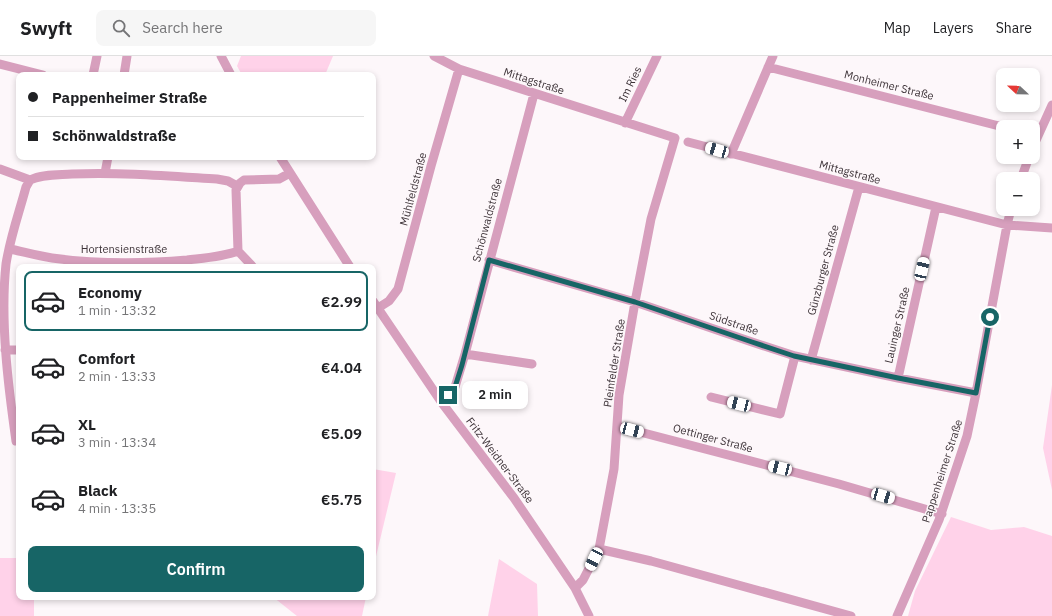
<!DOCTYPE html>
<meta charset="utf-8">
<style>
body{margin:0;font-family:"IBM Plex Sans",sans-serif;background:#f6f6f6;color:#202124;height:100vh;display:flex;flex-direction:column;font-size:15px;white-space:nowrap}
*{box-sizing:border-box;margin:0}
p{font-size:13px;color:#757577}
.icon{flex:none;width:22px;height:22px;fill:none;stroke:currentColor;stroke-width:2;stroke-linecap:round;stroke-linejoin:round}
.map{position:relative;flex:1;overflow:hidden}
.details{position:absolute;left:16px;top:208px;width:360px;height:336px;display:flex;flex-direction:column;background:#fff;border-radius:8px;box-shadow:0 2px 6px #0003}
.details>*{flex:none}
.top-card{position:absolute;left:16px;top:16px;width:360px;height:88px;border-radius:8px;box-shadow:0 2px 6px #0003;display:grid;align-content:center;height:88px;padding:0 12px;background:#fff}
.needle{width:26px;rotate:292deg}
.tools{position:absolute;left:996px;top:12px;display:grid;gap:8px}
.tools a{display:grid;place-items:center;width:44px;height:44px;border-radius:8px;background:#fff;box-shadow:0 2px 6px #0003;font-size:20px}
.end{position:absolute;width:18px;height:18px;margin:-9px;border:5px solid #176566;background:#fff;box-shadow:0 0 0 2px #fff}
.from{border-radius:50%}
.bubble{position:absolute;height:28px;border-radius:8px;background:#fff;box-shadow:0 2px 6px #0003;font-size:13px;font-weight:600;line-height:28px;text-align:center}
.car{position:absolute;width:12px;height:24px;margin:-12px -6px;border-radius:5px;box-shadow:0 0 3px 1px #0007;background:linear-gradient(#fff 24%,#345 0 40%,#fff 0 76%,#345 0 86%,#fff 0)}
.top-card b{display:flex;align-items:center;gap:14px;height:38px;font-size:15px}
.top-card b+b{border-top:1px solid #e0e0e0}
.top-card i{width:10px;height:10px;background:#202124}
ul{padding:7px 0 0;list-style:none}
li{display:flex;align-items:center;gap:12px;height:60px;margin:0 8px 6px;padding:0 4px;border:2px solid transparent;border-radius:8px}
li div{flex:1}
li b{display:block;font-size:15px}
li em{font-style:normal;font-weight:600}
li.on{border-color:#176566}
li>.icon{width:36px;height:36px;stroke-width:1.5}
.cta{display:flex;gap:8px;margin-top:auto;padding:8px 12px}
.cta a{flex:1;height:46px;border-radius:8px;background:#176566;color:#fff;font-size:16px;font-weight:600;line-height:46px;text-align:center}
header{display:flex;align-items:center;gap:24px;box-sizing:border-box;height:56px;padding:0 20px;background:#fff;border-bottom:1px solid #e0e0e0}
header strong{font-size:19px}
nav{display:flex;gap:22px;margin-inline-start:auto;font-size:14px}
.search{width:280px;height:36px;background:#f6f6f6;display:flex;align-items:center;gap:10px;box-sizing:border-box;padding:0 14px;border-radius:8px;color:#757577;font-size:15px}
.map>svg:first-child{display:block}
.green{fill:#ffd2e9}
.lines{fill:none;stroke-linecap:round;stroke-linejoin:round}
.minor{stroke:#d79fbd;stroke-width:9}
.route{stroke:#176566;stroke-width:5}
.labels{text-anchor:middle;stroke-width:3;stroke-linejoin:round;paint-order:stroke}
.street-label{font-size:11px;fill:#3d3338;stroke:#fdf7fa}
</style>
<header>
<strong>Swyft</strong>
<div class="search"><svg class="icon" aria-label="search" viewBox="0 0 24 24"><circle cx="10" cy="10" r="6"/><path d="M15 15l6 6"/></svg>Search here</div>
<nav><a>Map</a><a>Layers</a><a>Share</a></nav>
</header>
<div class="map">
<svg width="1052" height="560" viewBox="0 0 1052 560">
<rect width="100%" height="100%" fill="#fdf7fa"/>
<!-- green -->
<path class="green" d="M 241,0 L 333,0 L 325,19 L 242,19 L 237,10 Z
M 1052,329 L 1052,434 L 1043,392 Z
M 373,413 L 396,417 L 373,513 Z
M 951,461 L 991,474 L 1024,471 L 1052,480 L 1052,560 L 908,560 L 915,535 Z
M 0,502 L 19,502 L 19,541 L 34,541 L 34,560 L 0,560 Z
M 499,503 L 537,528 L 538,560 L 488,560 Z
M 273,541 L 366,541 L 362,560 L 297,560 Z"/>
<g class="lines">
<!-- minor -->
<path class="minor" d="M 221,0 L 231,19
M 434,0 L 459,13 L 675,82 L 651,163 L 635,246 L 619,339 L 614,413 L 599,493 L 583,524 L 575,532
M 0,8 L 43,19
M 768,11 L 1003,71
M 93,19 L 97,0
M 124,19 L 127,0
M 625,67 L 657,0
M 688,86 L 1007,169 L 1052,172
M 1033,91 L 1052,49
M 731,98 L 773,0
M 280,101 L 350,211
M 0,113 L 30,124 C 42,118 58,119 72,118 C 120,116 169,120 217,123 L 228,125 L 237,130
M 105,117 L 108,101
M 1021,123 L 1029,101
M 10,193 C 24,196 38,200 52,202 C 96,208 142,208 187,204 C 204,202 222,201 238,195
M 489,204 L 635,246 L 752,286 L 795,300 L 898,322 L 976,337
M 253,211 L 238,195 L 236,134 L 240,127 L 244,124 L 279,123 L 290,117
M 373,245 L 442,347 L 514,442 L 575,532 L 589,560
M 378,252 L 389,245 L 398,233 L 431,110 L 459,13
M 5,294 L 19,294
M 465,298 L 532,308
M 811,304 L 859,131
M 898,322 L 936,151
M 711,341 L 780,358 L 795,300
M 442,347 L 455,331 L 465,298 L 534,38
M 617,370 L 839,428 L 942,458
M 19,385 L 16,385 C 8,329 0,264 6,208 C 10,182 19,157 26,131 L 30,124
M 599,493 L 651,505 L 851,560
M 897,560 L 939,464 L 967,380 L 976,337 L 1007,169 L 1011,153"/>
</g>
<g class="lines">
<!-- route -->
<path class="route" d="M 448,339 L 455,331 L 462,309 L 489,204 L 635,246 L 752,286 L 794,300 L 898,322 L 976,337 L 990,261"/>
</g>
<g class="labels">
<!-- street labels -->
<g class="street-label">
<text transform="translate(534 25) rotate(18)" y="4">Mittagstraße</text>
<text transform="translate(630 28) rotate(-64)" y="4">Im Ries</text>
<text transform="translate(889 29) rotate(14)" y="4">Monheimer Straße</text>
<text transform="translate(850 116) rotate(15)" y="4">Mittagstraße</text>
<text transform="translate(413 133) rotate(-75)" y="4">Mühlfeldstraße</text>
<text transform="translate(487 164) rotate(-75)" y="4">Schönwaldstraße</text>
<text x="124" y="197">Hortensienstraße</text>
<text transform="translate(823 214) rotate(-75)" y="4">Günzburger Straße</text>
<text transform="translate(734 267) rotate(19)" y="4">Südstraße</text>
<text transform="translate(897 269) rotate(-77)" y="4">Lauinger Straße</text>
<text transform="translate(614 307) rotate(-81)" y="4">Pleinfelder Straße</text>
<text transform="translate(713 382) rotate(15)" y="4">Oettinger Straße</text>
<text transform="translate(500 404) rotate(53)" y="4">Fritz-Weidner-Straße</text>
<text transform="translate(942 415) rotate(-72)" y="4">Pappenheimer Straße</text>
</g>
</g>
</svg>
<div class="tools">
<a><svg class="needle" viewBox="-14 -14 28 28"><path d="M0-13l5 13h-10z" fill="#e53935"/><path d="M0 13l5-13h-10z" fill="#757577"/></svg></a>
<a>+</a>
<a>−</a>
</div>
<i class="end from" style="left:990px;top:261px"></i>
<i class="end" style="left:448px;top:339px"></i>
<div class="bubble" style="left:462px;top:325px;width:66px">2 min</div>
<i class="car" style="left:717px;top:94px;rotate:286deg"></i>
<i class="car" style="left:922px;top:213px;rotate:13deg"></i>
<i class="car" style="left:739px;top:348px;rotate:284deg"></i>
<i class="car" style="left:632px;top:374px;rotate:105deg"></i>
<i class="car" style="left:780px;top:412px;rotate:284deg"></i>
<i class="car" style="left:883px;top:440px;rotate:106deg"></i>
<i class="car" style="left:594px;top:503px;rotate:206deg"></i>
<div class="top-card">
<b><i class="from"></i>Pappenheimer Straße</b>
<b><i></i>Schönwaldstraße</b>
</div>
<section class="details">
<ul>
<li class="on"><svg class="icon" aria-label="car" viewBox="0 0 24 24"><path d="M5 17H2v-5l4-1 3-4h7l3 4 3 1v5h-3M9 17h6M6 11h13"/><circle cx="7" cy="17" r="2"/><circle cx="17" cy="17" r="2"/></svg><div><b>Economy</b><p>1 min · 13:32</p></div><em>€2.99</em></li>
<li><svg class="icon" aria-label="car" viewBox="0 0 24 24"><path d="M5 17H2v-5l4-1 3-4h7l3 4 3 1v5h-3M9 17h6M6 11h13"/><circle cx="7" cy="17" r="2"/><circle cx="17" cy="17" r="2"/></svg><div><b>Comfort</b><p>2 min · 13:33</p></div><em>€4.04</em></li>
<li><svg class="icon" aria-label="car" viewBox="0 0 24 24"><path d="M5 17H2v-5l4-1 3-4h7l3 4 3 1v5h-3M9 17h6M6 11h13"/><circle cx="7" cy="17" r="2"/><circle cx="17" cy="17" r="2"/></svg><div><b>XL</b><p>3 min · 13:34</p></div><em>€5.09</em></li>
<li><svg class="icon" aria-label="car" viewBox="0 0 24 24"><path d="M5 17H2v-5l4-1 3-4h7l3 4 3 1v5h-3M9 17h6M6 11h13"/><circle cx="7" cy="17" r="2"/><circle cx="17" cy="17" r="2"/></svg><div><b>Black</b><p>4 min · 13:35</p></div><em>€5.75</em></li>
</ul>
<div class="cta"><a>Confirm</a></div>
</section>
</div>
